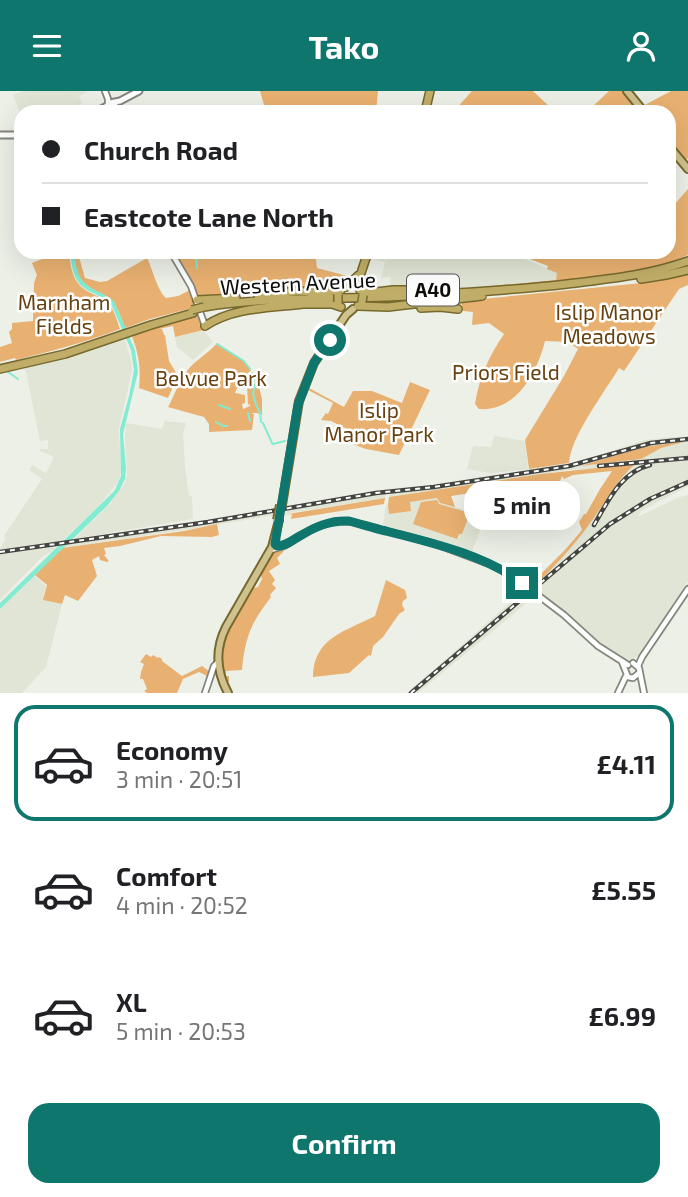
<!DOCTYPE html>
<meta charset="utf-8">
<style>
body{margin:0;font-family:"Exo 2",sans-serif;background:#f6f6f6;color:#202124;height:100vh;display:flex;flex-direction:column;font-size:26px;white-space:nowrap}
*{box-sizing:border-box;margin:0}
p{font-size:23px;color:#757577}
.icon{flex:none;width:38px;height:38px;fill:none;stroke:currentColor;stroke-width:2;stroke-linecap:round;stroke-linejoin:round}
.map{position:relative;height:602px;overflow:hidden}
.side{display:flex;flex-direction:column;background:#fff;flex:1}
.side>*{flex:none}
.banner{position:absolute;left:14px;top:14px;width:662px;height:154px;border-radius:21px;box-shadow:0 7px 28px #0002;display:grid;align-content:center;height:154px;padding:0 28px;background:#fff}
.end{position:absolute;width:32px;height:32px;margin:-16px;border:9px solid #0f766e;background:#fff;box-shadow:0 0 0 4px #fff}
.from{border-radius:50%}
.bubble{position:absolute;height:49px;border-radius:21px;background:#fff;box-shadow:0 7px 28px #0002;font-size:23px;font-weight:700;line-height:49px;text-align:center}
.banner b{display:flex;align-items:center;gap:24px;height:66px;font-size:26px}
.banner b+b{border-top:2px solid #e0e0e0}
.banner i{width:18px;height:18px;background:#202124}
ul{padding:12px 0 0;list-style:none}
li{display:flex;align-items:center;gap:21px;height:116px;margin:0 14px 10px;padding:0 14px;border:4px solid transparent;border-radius:21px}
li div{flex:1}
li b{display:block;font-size:26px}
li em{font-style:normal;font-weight:700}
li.active{border-color:#0f766e}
li>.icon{width:63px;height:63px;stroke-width:1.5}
.action{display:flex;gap:14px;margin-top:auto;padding:14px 28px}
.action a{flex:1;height:80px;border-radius:21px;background:#0f766e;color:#fff;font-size:28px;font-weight:700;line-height:80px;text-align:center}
header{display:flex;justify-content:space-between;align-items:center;height:91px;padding:0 28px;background:#0f766e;color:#fff;font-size:32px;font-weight:700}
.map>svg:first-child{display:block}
.built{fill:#e0e5d5}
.green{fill:#e9b171}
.water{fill:#83ebd2}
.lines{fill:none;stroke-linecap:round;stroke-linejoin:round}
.stream{stroke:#83ebd2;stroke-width:2}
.tertiary-casing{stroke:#83867d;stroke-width:8}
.secondary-casing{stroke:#83867d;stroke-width:9}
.primary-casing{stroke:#77692e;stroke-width:10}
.trunk-casing{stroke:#77692e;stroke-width:10}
.tertiary{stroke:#fff;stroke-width:4.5}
.secondary{stroke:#fff;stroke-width:5}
.primary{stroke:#d0c28e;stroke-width:6}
.trunk{stroke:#c0ae68;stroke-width:7}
.rail-casing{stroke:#434440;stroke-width:4.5}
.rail{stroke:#fff;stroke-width:2;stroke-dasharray:5;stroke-linecap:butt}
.primary-bridge-casing{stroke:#77692e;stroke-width:10;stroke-linecap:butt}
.trunk-bridge-casing{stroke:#77692e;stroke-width:10;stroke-linecap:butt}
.primary-bridge{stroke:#d0c28e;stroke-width:6}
.trunk-bridge{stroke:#c0ae68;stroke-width:7}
.route{stroke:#0f766e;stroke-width:9}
.labels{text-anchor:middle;stroke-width:5;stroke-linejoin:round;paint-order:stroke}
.shield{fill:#fff;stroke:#555654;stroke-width:2}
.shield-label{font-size:19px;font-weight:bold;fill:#0c0d0a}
.street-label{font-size:21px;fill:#0c0d0a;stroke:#fff}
.park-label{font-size:21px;fill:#66410f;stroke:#fff}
</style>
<header><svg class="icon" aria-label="menu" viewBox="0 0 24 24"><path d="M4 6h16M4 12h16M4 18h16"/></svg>Tako<svg class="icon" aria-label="person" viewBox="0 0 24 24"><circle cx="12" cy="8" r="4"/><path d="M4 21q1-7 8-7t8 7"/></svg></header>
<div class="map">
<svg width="688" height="602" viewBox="0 0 688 602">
<rect width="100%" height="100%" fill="#edf0e7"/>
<!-- built -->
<path class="built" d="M 23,0 L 86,0 L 87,1 L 79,5 L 82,12 L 78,14 L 81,21 L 21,21 L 21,24 L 13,4 Z
M 388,161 L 405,163 L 406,161 L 508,161 L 558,182 L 556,189 L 477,196 L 391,198 L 390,186 L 381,187 L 385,171 L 370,167 L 371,164 L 386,169 Z
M 204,240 L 213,251 L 193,269 L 177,256 L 175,246 Z
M 125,249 L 131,268 L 132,280 L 119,338 L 121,381 L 118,391 L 103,410 L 52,460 L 42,466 L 0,509 L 0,458 L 6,447 L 4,445 L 42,388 L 29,379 L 32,374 L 46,382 L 54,366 L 40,360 L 40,358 L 48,358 L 48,349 L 40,350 L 25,276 Z
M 165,330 L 186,332 L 183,342 L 185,375 L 189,405 L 192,405 L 193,428 L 74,448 L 109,414 L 125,392 L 127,383 L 125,347 L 126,332 L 162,338 Z
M 494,345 L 525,350 L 528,378 L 490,382 L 467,378 L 473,355 L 491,356 Z
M 670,346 L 688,346 L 688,395 L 641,420 L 637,426 L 680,406 L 688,404 L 688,490 L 637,566 L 627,570 L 596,549 L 529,495 L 578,445 L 621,377 L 569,379 L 389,406 L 391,399 L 433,395 L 568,374 L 645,349 Z
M 387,400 L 385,407 L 282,423 L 284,415 Z
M 437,407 L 440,412 L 462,418 L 485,427 L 471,463 L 430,449 L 384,437 L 383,432 L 386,414 Z
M 278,417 L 276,424 L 184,439 L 62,457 L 71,450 L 174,435 Z
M 34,485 L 36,486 L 46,495 L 43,509 L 62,513 L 46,576 L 22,602 L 0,602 L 0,518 Z
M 526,498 L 534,505 L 515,522 L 418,602 L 407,602 Z"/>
<!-- green -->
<path class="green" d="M 260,0 L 378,0 L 376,21 L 266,21 Z
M 472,0 L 533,0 L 553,19 L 551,21 L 453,21 Z
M 609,0 L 627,0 L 641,21 L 579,21 L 586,16 L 589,19 Z
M 671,0 L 688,0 L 688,67 L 685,70 L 669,52 L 668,21 L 646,21 L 641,16 Z
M 688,98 L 688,164 L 660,176 L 627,184 L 482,198 L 482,196 L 556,189 L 557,182 L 547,178 L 548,175 L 520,164 L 519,167 L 509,164 L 510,161 L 668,161 L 669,109 L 674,114 Z
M 50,161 L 69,161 C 71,181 74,195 93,203 C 98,206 104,207 108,212 C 114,218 117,230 120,238 C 86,251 52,260 16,269 L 15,267 L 0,271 L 0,256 L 12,252 L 9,241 L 12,238 L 12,232 L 33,230 L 34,192 L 37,184 L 32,172 L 45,167 Z
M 73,161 L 82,161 L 79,166 L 85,187 L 100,191 L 107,190 L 147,167 C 153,179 157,199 166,207 L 178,205 L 190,199 L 196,216 L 150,228 L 125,237 L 118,219 L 102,204 L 83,192 L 77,182 Z
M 172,161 L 315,161 L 317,177 L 355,187 L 339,198 L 290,198 L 244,202 L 246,204 L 240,204 L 198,207 L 187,182 Z
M 688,180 L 688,194 L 679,198 L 624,280 L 619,277 C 604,302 571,345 569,372 L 529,378 L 525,349 L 564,285 L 578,258 L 568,251 L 545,250 C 537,282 516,321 479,318 L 475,313 C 479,287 489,265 504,243 L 489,232 L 472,234 L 473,221 L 463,220 L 461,210 L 642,192 L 667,187 Z
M 199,223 L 204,239 L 175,246 L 173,235 L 159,238 L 162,238 L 164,244 L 165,244 L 169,270 L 178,285 L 168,307 L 139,297 C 141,279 139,263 132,246 L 134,245 L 134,243 L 172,229 Z
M 217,252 L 244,270 L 251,279 L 244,287 L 247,288 C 241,295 239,292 235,302 L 245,304 L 245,312 L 242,313 L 243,318 L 250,315 L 250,313 L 248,314 L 247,294 L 258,292 L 262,308 L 262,324 L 257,322 L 251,322 L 254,323 L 252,339 L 209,341 L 209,333 L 204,326 L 168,316 C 175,304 178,291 187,280 C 195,269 208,263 217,252 Z
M 410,291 L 430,299 L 399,364 L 366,358 L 347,351 L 352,344 L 348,342 L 349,339 L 331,330 L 321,329 L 326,322 L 328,323 L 333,312 L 308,299 L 309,297 L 344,316 L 353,300 L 372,300 L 402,312 Z
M 687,350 L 661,357 L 641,368 L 580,375 L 644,356 Z
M 635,373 C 615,391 604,414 588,435 C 571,458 552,478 532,498 L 529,495 L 565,459 L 582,439 L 579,431 L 584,423 L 586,423 L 600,398 L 612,380 L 573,384 L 564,388 L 562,385 L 555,404 L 547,399 L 538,401 L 514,395 L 520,392 L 497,398 L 451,405 L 455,416 L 440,412 L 437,407 L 410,411 L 411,420 L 389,423 L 388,414 L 389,406 L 541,383 Z
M 385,407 L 384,413 L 291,428 L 292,423 L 282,424 Z
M 437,409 L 439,413 L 470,422 L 462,443 L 459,443 L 457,448 L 413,433 L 421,411 Z
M 217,433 L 219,444 L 212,446 L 161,445 L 120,455 L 104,457 L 106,463 L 104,464 L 109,470 L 107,471 L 100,469 L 99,465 L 92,469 L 97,485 L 78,510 L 65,504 L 62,513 L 43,509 L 47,494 L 35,484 L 62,457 L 184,440 Z
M 282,458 L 284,460 L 277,467 L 280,473 L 269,480 L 275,489 L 272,493 L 276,497 L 270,504 L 271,506 C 251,532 245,546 242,579 L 226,580 L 226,585 L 229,585 L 229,590 L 226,593 C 214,552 231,532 250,498 L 258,496 L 262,488 L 260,481 L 271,461 Z
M 386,489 L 405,499 L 407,507 L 403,510 L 402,514 L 405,519 L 399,523 L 383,546 L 373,555 L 371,565 L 369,564 L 349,582 L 313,586 C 313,547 346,540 375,525 Z
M 146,563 L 151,566 L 153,564 L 158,567 L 159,566 L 162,568 L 162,570 L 182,585 L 202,575 L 209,580 L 207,585 L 199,581 L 183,588 L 177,602 L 147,602 L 144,600 L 147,598 L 143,588 L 140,588 L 141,581 L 144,573 L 140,571 Z"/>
<!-- water -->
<path class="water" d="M 70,161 L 74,161 C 77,183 78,191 99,201 C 105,204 109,206 114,210 L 135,259 L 138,281 L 123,343 L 126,378 L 125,388 L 119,400 L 107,415 L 0,518 L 0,512 L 105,409 L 115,399 L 121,385 L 120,338 L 129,305 L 134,279 L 131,259 L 112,215 C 106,208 101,206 93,202 C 74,194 72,180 70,161 Z"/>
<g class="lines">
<!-- stream -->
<path class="stream" d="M 211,165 L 223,165
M 197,177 L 196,168 L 208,166
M 217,253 L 244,270 L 250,278
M 8,281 L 18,288
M 252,282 L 256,291 L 253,302 L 256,314 L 260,321 L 261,331
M 219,314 L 230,318
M 248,322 L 250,330
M 216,331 L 223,335 L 227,335
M 263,332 L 272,352 L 273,353 L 285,350"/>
<defs>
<path id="tertiary" d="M 105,0 L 108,8 L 108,14
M 171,161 L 191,195 L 205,235
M 271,459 L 284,455 L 314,437 L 336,430 L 352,431 L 433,452 L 489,473 L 510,483 L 564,524 L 598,555 L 628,574
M 622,571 L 628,586 L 633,587 L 639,582
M 633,572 L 639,577 L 644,602
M 638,575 L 642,566 L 688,498
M 205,602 L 214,575 L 218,571
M 618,602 L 626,585"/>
<path id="secondary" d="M 114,12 L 116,17 L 114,20 L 111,21 L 107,17 L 110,12 L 120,10 L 139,0
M 95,21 L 107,15
M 0,44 L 21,44"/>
<path id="primary" d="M 627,0 L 644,21
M 668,54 L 688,78
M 282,414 L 299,310 L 314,272 L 346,224 L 353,218
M 228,602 C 216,580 215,558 226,536 L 272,456 L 279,429"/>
<path id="trunk" d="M 425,21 L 430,0
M 641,188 L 666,184 L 688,179
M 346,196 L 361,182 L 368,161
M 360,199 L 368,202 L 393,199 L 418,199
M 311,202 L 341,199
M 258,205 L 297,200 L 313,201
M 197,209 L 236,207
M 300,213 L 332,213 L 341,216
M 358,215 L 388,216 L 482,205
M 204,216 C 265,206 325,208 386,206 C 446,203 507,200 567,193 C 609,188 649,184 688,170
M 421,217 L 440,216 L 458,218
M 205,235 C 234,216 269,217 303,213
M 0,278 L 65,263 L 151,234 L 193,222"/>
</defs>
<!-- tertiary casing -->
<use href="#tertiary" class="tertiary-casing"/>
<!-- secondary casing -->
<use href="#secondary" class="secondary-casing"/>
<!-- primary casing -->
<use href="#primary" class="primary-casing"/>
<!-- trunk casing -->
<use href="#trunk" class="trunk-casing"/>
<!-- tertiary -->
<use href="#tertiary" class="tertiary"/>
<!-- secondary -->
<use href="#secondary" class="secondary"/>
<!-- primary -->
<use href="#primary" class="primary"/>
<!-- trunk -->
<use href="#trunk" class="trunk"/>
<defs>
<path id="rail" d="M 599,375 L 688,367
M 594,434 C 608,410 621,381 650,374
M 0,461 L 208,431 L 376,402 L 434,396 L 569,375 L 651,352 L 688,348
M 411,602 L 610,433 L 650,408 L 688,391"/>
</defs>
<!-- rail casing -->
<use href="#rail" class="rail-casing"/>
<!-- rail -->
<use href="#rail" class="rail"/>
<defs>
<path id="primary-bridge" d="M 277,429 L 280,414"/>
<path id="trunk-bridge" d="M 338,204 L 338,211
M 362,211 L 363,204
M 192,219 L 204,216"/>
</defs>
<!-- primary-bridge casing -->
<use href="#primary-bridge" class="primary-bridge-casing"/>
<!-- trunk-bridge casing -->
<use href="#trunk-bridge" class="trunk-bridge-casing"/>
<!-- primary-bridge -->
<use href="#primary-bridge" class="primary-bridge"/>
<!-- trunk-bridge -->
<use href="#trunk-bridge" class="trunk-bridge"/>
</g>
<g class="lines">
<!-- route -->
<path class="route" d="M 330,249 L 314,272 L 298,314 L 275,453 L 277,455 C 286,455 291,450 298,446 C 315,436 329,429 349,430 C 361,433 373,437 386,440 C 432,452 483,463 522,492"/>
</g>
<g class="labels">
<!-- shield labels -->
<rect class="shield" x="407" y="183.5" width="52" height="31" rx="5"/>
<g class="shield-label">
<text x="433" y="206">A40</text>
</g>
<!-- street labels -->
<g class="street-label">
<text transform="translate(298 193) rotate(-3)" y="7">Western Avenue</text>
</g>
<!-- park labels -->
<g class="park-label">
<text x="64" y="219">Marnham<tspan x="64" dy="24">Fields</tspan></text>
<text x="609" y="229">Islip Manor<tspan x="609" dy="24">Meadows</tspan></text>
<text x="506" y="289">Priors Field</text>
<text x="211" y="295">Belvue Park</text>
<text x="379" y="327">Islip<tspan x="379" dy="24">Manor Park</tspan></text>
</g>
</g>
</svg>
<i class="end from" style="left:330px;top:249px"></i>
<i class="end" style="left:522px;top:492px"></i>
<div class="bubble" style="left:464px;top:390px;width:116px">5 min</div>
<div class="banner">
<b><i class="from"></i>Church Road</b>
<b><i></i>Eastcote Lane North</b>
</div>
</div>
<section class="side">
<ul>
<li class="active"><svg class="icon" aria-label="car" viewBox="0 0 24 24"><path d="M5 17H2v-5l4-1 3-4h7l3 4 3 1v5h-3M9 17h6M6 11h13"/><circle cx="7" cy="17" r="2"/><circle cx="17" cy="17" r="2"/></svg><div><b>Economy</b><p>3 min · 20:51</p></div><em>£4.11</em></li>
<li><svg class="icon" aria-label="car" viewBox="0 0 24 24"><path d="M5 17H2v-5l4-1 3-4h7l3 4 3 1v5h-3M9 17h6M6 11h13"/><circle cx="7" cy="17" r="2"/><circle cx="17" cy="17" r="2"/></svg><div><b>Comfort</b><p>4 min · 20:52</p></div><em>£5.55</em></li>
<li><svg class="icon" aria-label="car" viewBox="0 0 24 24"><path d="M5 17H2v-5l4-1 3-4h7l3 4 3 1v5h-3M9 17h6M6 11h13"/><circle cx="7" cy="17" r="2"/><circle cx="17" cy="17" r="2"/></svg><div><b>XL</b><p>5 min · 20:53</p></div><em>£6.99</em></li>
</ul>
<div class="action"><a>Confirm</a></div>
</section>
